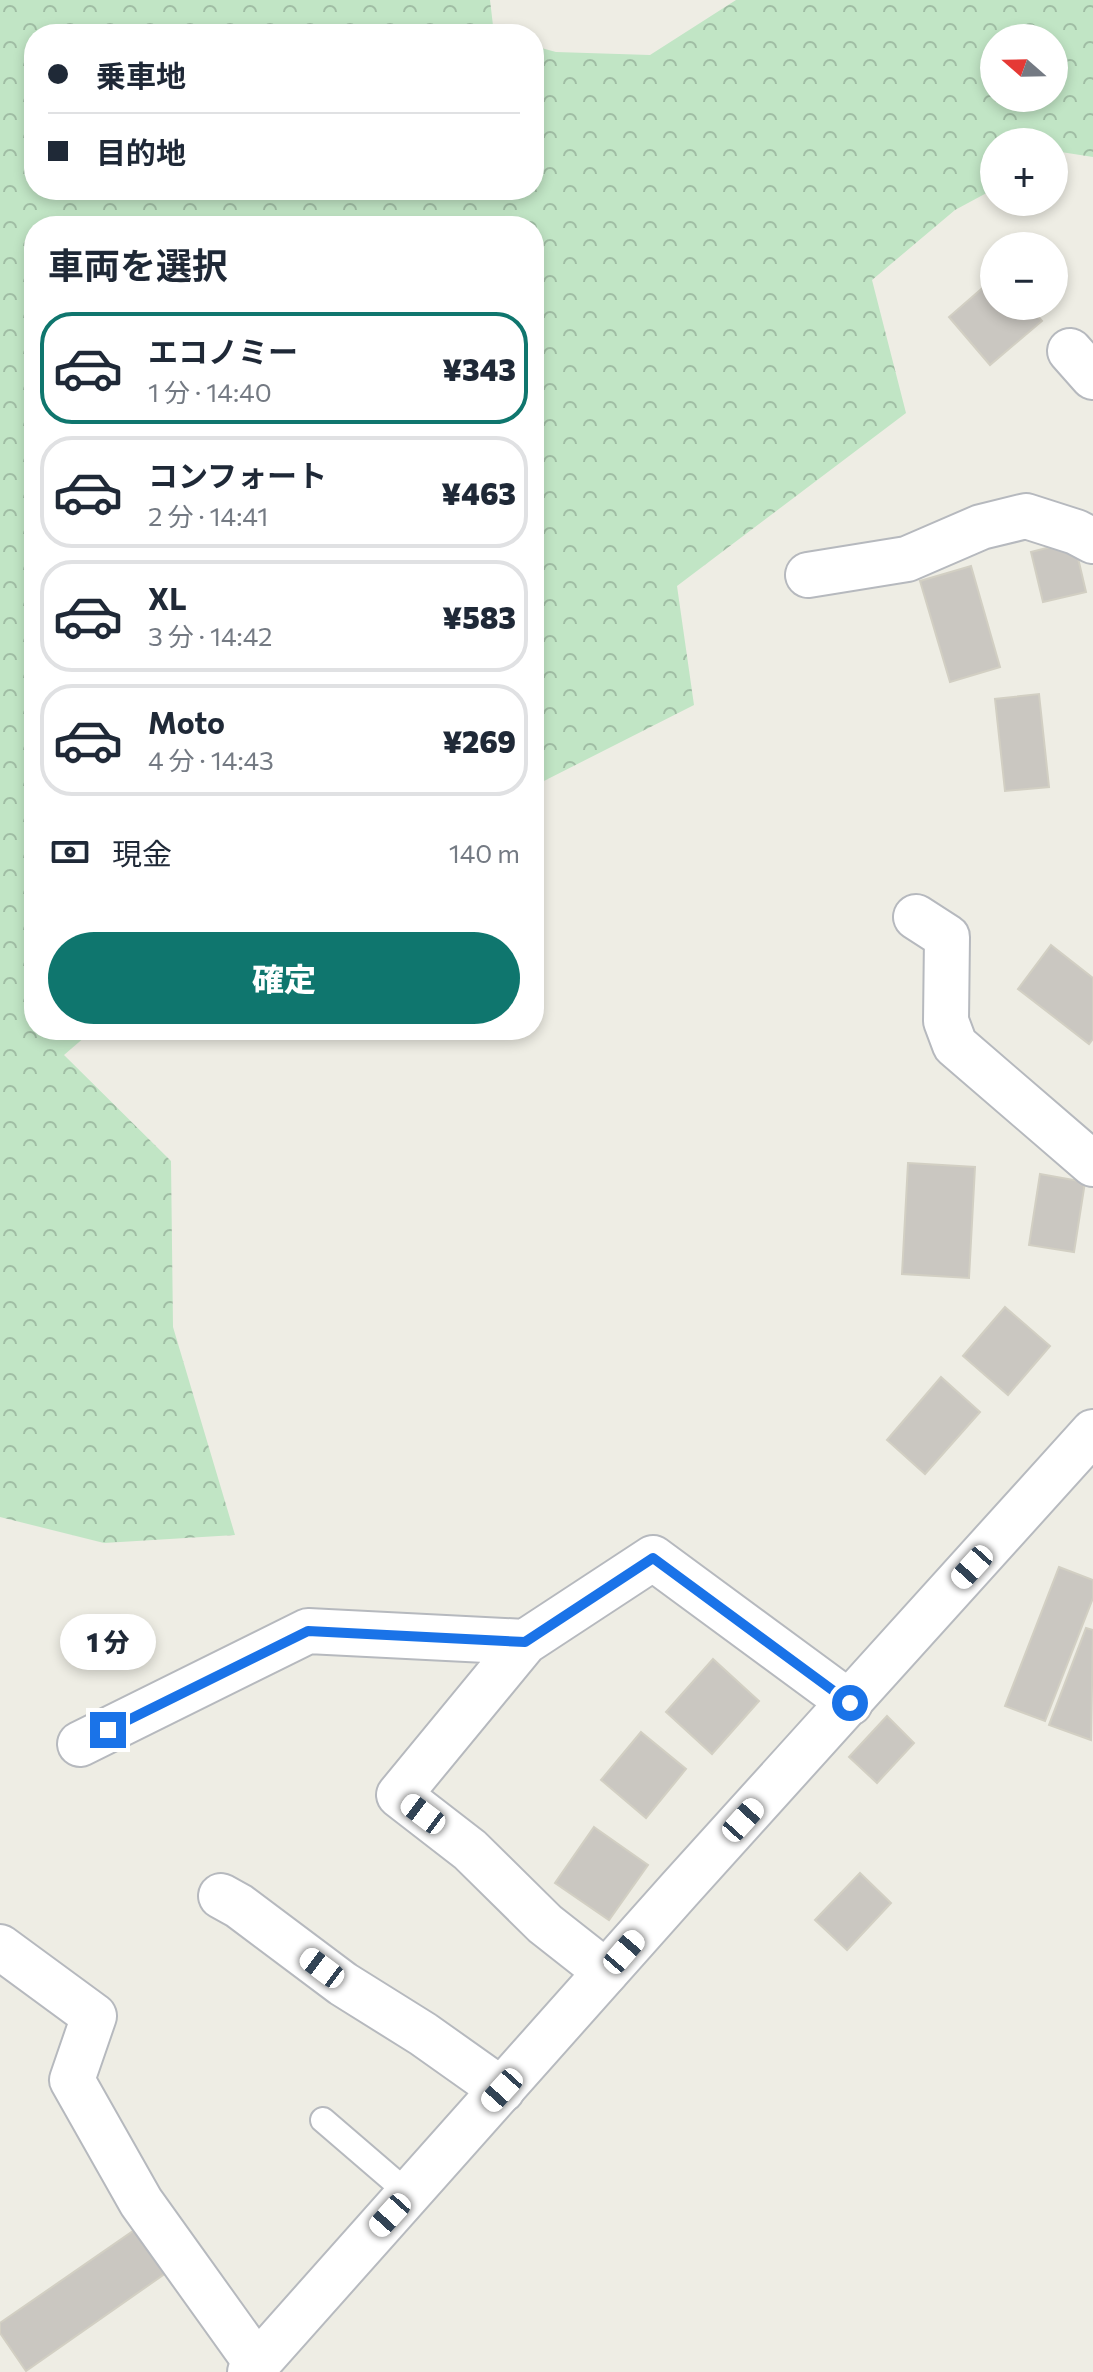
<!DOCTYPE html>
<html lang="ja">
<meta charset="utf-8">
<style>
body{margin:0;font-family:Commissioner,"Noto Sans JP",sans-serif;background:#f6f6f7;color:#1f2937;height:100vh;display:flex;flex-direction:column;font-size:30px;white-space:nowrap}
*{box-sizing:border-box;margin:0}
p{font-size:26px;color:#747a83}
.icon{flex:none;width:44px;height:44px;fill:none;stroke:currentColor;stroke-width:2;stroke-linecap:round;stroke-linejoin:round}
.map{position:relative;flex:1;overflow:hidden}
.side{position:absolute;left:24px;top:216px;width:520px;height:824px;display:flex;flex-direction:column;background:#fff;border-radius:32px;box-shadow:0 4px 12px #0003}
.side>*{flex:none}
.hud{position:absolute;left:24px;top:24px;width:520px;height:176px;border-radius:32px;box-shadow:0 4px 12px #0003;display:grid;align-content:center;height:176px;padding:0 24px;background:#fff}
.needle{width:52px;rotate:290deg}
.buttons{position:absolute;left:980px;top:24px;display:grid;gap:16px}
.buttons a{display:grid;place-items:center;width:88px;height:88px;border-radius:50%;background:#fff;box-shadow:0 4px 12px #0003;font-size:40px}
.end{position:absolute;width:36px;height:36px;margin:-18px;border:10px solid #1a73e8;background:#fff;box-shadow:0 0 0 4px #fff}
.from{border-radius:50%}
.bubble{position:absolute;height:56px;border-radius:28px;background:#fff;box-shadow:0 4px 12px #0003;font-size:26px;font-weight:800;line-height:56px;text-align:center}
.car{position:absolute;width:24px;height:48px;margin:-24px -12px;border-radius:10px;box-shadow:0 0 6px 2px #0007;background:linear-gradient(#fff 24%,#345 0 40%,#fff 0 76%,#345 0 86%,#fff 0)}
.hud b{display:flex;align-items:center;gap:28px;height:76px;font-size:30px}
.hud b+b{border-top:2px solid #e0e1e3}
.hud i{width:20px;height:20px;background:#1f2937}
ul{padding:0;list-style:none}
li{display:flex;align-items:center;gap:24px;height:112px;margin:0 16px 12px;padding:0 8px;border:4px solid #e0e1e3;border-radius:32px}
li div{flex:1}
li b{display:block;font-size:30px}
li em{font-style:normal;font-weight:800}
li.on{border-color:#0f766e}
li>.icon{width:72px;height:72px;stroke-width:1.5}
h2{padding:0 24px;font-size:36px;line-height:96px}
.pay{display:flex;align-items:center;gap:20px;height:88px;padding:0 24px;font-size:30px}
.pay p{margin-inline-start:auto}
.button{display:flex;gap:16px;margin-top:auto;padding:16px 24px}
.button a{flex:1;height:92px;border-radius:48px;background:#0f766e;color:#fff;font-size:32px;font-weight:800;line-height:92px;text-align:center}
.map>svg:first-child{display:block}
.forest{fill:url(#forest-crowns);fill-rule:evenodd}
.building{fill:#cac7c1;stroke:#d2cfc3;stroke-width:2}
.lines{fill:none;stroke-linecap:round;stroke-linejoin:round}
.lane-casing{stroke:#b6b9be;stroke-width:28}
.street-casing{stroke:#b6b9be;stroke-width:48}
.secondary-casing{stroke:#b7babf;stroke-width:48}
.lane{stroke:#fff;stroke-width:24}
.street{stroke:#fff;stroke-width:44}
.secondary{stroke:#fff;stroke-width:44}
.route{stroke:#1a73e8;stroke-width:10}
</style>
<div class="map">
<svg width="1093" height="2372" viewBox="0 0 1093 2372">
<defs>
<pattern id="forest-crowns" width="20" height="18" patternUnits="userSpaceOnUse" patternTransform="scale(2)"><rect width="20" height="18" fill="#c1e5c5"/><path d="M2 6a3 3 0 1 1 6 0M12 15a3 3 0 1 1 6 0" fill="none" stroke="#a0bda4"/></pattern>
</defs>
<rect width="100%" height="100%" fill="#eeede4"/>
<!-- forest -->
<path class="forest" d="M 0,0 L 490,0 L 494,34 L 34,34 L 34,190 L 534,190 L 534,46 L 556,52 L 650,55 L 736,0 L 1093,0 L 1093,157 L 1061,152 L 1054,155 L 1054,142 L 994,142 L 994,189 L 955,210 L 872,280 L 906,413 L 677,586 L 694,705 L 534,786 L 534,226 L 34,226 L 34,1030 L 93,1030 L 64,1055 L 171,1161 L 173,1327 L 235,1535 L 104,1543 L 0,1517 ZM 994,38 L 1054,38 L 1054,98 L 994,98 Z"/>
<!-- building -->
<path class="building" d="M 994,278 L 994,306 L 1029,306 L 1042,321 L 990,365 L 949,317 Z
M 1074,541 L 1086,592 L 1043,602 L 1031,552 Z
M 971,566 L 1000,667 L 950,682 L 920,581 Z
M 1039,694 L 1049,787 L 1005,791 L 995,699 Z
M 1051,945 L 1093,978 L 1093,1039 L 1089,1044 L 1018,989 Z
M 908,1163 L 975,1167 L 969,1278 L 902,1274 Z
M 1040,1174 L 1085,1182 L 1074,1252 L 1029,1245 Z
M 1005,1307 L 1050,1346 L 1008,1395 L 963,1356 Z
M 941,1377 L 980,1412 L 925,1474 L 887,1440 Z
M 1059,1567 L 1093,1580 L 1093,1598 L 1045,1721 L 1005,1706 Z
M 1086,1628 L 1093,1630 L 1091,1740 L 1049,1725 Z
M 713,1659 L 759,1701 L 712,1754 L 666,1712 Z
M 887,1716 L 914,1743 L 877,1783 L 849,1757 Z
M 641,1732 L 686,1769 L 646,1818 L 601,1780 Z
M 594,1827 L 648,1865 L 609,1920 L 555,1883 Z
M 860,1873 L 891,1903 L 847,1950 L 815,1920 Z
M 136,2229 L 166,2273 L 26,2371 L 0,2333 L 0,2323 Z"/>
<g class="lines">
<defs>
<path id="lane" d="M 323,2120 L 409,2194"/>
<path id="street" d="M 1070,351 L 1093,377
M 808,575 L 907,559 L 981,527 L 1026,516 L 1076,532 L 1093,541
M 916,917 L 947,937 L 946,1021 L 955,1045 L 1093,1164
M 525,1642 L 399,1795 L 470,1850 L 545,1924 L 606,1972
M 80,1744 L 308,1631 L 525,1642 L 653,1558 L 850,1703
M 221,1896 L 239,1906 L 343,1984 L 423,2034 L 502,2090
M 0,1947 L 94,2016 L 72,2080 L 141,2202 L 257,2364"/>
<path id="secondary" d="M 250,2372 L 679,1890 L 1093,1432"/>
</defs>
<!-- lane casing -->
<use href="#lane" class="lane-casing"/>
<!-- street casing -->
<use href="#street" class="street-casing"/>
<!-- secondary casing -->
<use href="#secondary" class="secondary-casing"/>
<!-- lane -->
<use href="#lane" class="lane"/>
<!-- street -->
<use href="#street" class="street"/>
<!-- secondary -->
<use href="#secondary" class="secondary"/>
</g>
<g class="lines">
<!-- route -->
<path class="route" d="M 108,1730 L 308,1631 L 525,1642 L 653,1558 L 850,1703"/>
</g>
</svg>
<div class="buttons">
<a><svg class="needle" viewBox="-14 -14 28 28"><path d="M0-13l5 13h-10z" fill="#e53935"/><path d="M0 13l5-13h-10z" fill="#747a83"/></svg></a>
<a>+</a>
<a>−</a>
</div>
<i class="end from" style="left:850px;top:1703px"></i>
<i class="end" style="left:108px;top:1730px"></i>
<div class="bubble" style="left:60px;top:1614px;width:96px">1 分</div>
<i class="car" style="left:972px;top:1567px;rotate:222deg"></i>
<i class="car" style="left:423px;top:1814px;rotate:307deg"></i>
<i class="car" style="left:743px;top:1820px;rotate:42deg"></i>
<i class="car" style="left:624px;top:1952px;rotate:41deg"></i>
<i class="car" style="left:322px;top:1968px;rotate:307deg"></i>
<i class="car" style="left:502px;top:2090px;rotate:222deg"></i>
<i class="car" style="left:390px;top:2215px;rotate:222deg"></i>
<div class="hud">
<b><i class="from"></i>乗車地</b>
<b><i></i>目的地</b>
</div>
<section class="side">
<h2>車両を選択</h2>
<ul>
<li class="on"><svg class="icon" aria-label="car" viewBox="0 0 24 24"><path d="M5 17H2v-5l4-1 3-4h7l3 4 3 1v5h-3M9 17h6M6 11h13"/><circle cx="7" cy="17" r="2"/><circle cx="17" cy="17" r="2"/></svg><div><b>エコノミー</b><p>1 分 · 14:40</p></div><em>¥343</em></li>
<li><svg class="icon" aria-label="car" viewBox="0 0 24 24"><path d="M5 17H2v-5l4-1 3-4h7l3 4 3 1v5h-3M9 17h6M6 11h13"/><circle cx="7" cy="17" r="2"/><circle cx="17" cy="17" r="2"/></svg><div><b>コンフォート</b><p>2 分 · 14:41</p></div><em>¥463</em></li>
<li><svg class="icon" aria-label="car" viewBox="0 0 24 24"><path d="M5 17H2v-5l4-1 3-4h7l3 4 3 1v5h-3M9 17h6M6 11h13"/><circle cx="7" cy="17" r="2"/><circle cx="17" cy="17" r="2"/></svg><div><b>XL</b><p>3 分 · 14:42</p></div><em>¥583</em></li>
<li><svg class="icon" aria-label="car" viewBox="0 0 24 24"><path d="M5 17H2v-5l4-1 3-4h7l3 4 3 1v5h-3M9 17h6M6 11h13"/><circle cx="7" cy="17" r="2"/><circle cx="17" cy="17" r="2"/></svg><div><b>Moto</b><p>4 分 · 14:43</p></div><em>¥269</em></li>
</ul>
<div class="pay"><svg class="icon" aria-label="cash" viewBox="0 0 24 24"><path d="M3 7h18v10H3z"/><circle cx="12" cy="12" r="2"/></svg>現金<p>140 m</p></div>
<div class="button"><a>確定</a></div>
</section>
</div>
